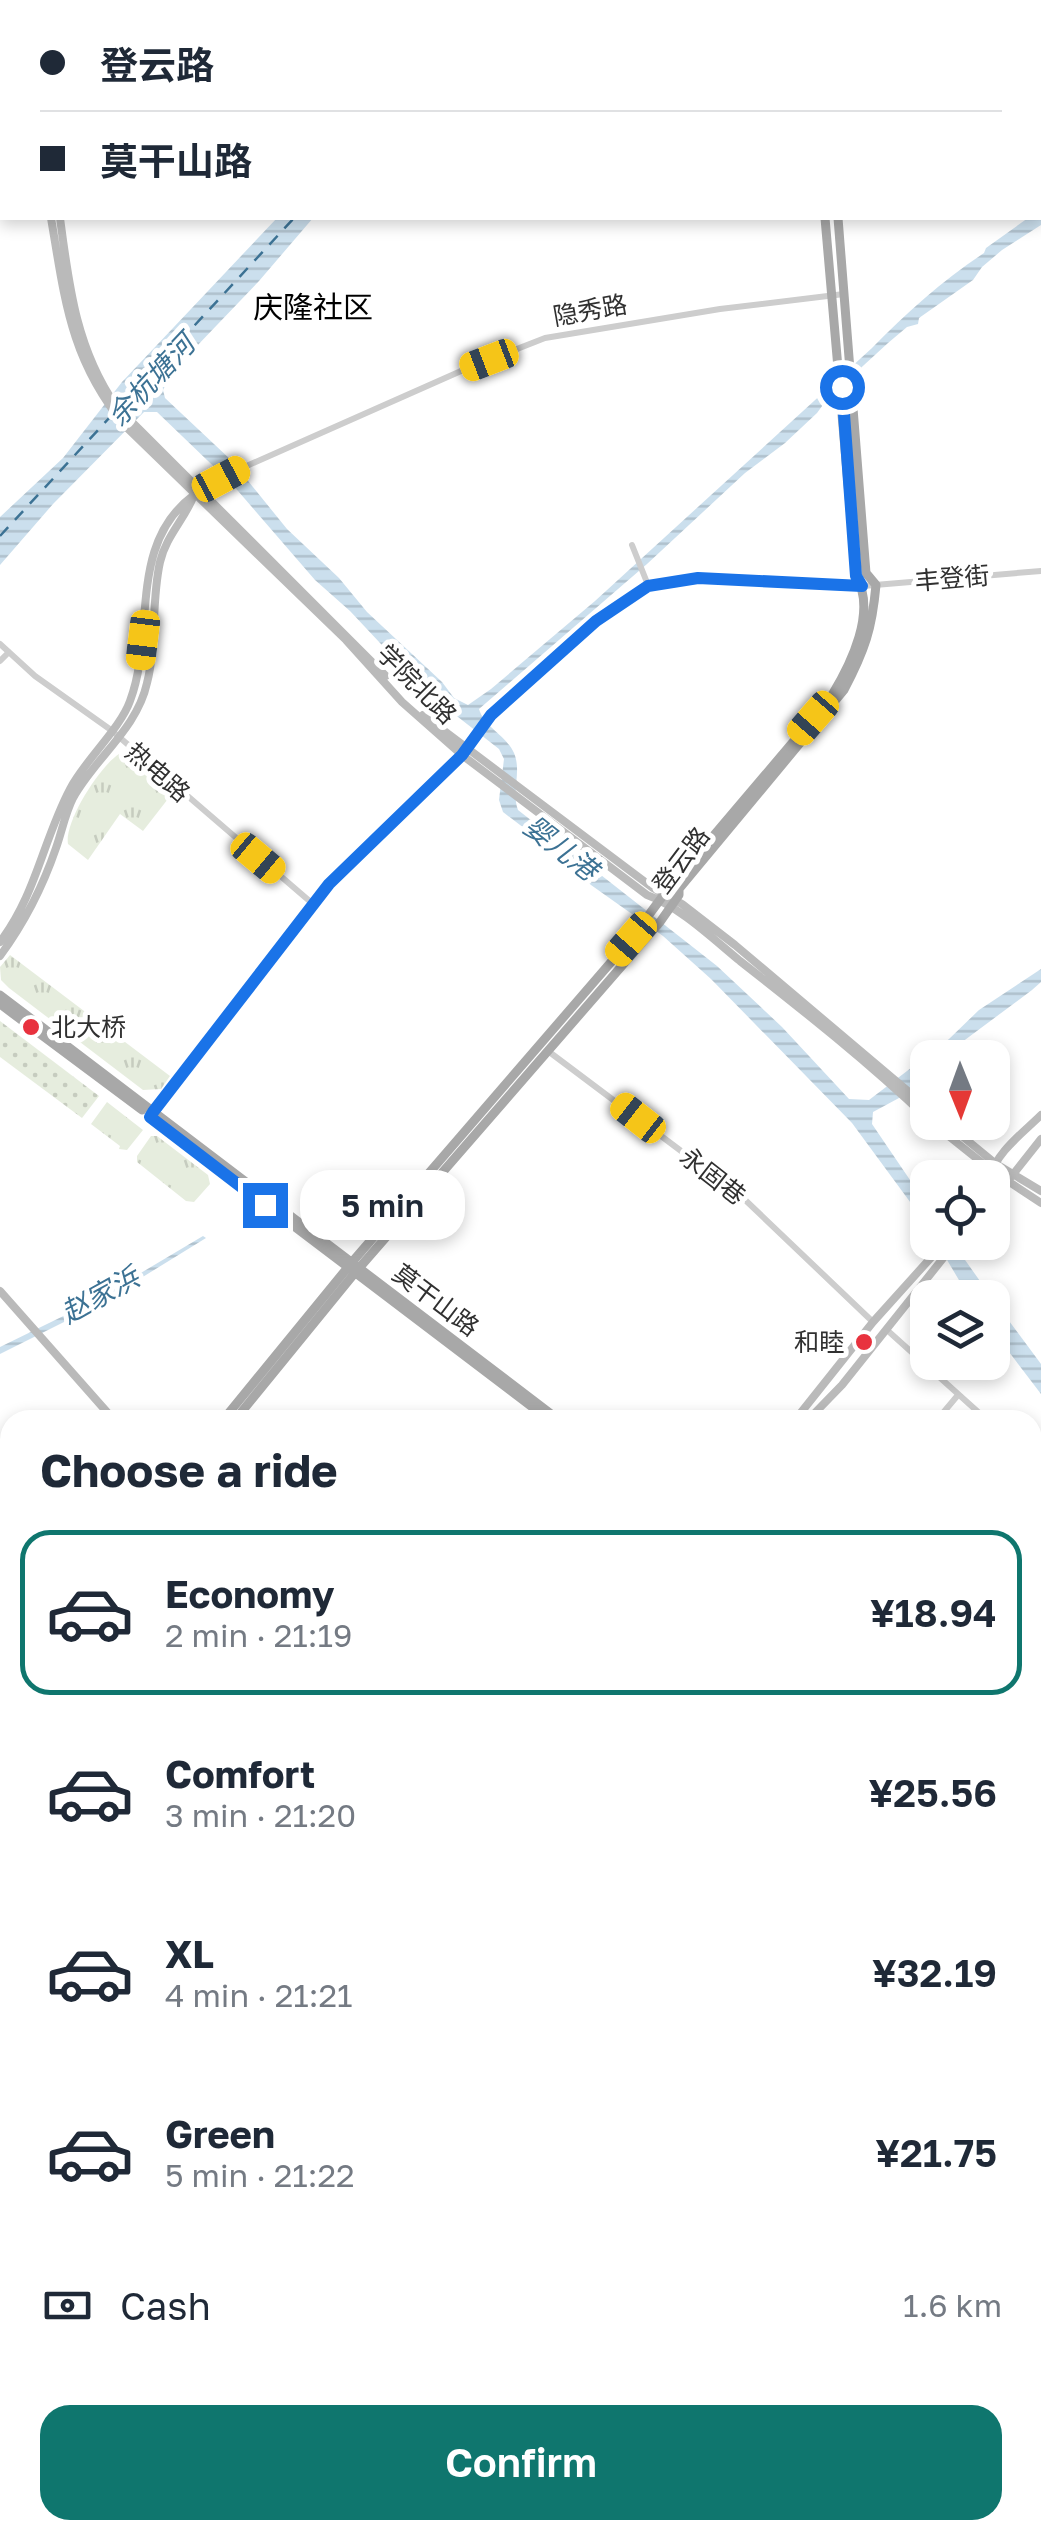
<!DOCTYPE html>
<meta charset="utf-8">
<style>
body{margin:0;font-family:"Golos Text","Noto Sans SC",sans-serif;background:#f6f6f7;color:#1f2937;height:100vh;display:flex;flex-direction:column;font-size:38px;white-space:nowrap}
*{box-sizing:border-box;margin:0}
p{font-size:32px;color:#747a83}
.icon{flex:none;width:55px;height:55px;fill:none;stroke:currentColor;stroke-width:2;stroke-linecap:round;stroke-linejoin:round}
.map{position:relative;flex:1;overflow:hidden}
.drawer{position:absolute;left:0px;top:1410px;width:1042px;height:1130px;display:flex;flex-direction:column;background:#fff;border-radius:30px 30px 0 0;box-shadow:0 5px 15px #0003}
.drawer>*{flex:none}
.hud{position:absolute;left:0px;top:0px;width:1042px;height:220px;box-shadow:0 5px 15px #0003;display:grid;align-content:center;height:220px;padding:0 40px;background:#fff}
.needle{width:65px;rotate:179deg}
.tools{position:absolute;left:910px;top:1040px;display:grid;gap:20px}
.tools a{display:grid;place-items:center;width:100px;height:100px;border-radius:20px;background:#fff;box-shadow:0 5px 15px #0003;font-size:50px}
.end{position:absolute;width:45px;height:45px;margin:-22px;border:12px solid #1a73e8;background:#fff;box-shadow:0 0 0 5px #fff}
.from{border-radius:50%}
.bubble{position:absolute;height:70px;border-radius:30px;background:#fff;box-shadow:0 5px 15px #0003;font-size:32px;font-weight:600;line-height:70px;text-align:center}
.car{position:absolute;width:30px;height:60px;margin:-30px -15px;border-radius:12px;box-shadow:0 0 8px 2px #0007;background:linear-gradient(#f5c518 24%,#345 0 40%,#f5c518 0 76%,#345 0 86%,#f5c518 0)}
.hud b{display:flex;align-items:center;gap:35px;height:95px;font-size:38px}
.hud b+b{border-top:2px solid #e0e1e3}
.hud i{width:25px;height:25px;background:#1f2937}
ul{padding:0;list-style:none}
li{display:flex;align-items:center;gap:30px;height:165px;margin:0 20px 15px;padding:0 20px;border:5px solid transparent;border-radius:30px}
li div{flex:1}
li b{display:block;font-size:38px}
li em{font-style:normal;font-weight:600}
li.selected{border-color:#0f766e}
li>.icon{width:90px;height:90px;stroke-width:1.5}
h2{padding:0 40px;font-size:45px;line-height:120px}
.pay{display:flex;align-items:center;gap:25px;height:110px;padding:0 40px;font-size:38px}
.pay p{margin-inline-start:auto}
.cta{display:flex;gap:20px;margin-top:auto;padding:20px 40px}
.cta a{flex:1;height:115px;border-radius:30px;background:#0f766e;color:#fff;font-size:40px;font-weight:600;line-height:115px;text-align:center}
.map>svg:first-child{display:block}
.grass{fill:url(#grass-dots)}
.park{fill:url(#park-tufts)}
.water{fill:url(#water-rules)}
.lines{fill:none;stroke-linecap:round;stroke-linejoin:round}
.ferry{stroke:#3c7294;stroke-width:2.5;stroke-dasharray:12 10;stroke-linecap:butt}
.tertiary{stroke:#cdcdcd;stroke-width:6}
.secondary{stroke:#bababa;stroke-width:8}
.primary{stroke:#a8a8a8;stroke-width:9}
.route{stroke:#1a73e8;stroke-width:12}
.poi-dot{fill:#e8323e;stroke:#fff;stroke-width:4}
.labels{text-anchor:middle;stroke-width:10;stroke-linejoin:round;paint-order:stroke}
.street-label{font-size:25px;fill:#303030;stroke:#fff}
.poi-label{font-size:25px;fill:#303030;stroke:#fff;text-anchor:start}
.water-label{font-size:28px;font-style:italic;fill:#3c7294;stroke:#fff}
.quarter-label{font-size:30px;fill:#000;stroke:#fff}
</style>
<div class="map">
<svg width="1041" height="2540" viewBox="0 0 1041 2540">
<defs>
<pattern id="grass-dots" width="8" height="8" patternUnits="userSpaceOnUse" patternTransform="scale(2.5)"><rect width="8" height="8" fill="#e6edde"/><path d="M2 2h.1M6 6h.1" fill="none" stroke="#c6ccbf" stroke-width="1.8" stroke-linecap="round"/></pattern>
<pattern id="park-tufts" width="24" height="20" patternUnits="userSpaceOnUse" patternTransform="scale(2.5)"><rect width="24" height="20" fill="#e6edde"/><path d="M3 7l-1-3M5 7V3M7 7l1-3M15 17l-1-3M17 17v-4M19 17l1-3" fill="none" stroke="#c6ccbf"/></pattern>
<pattern id="water-rules" width="6" height="5" patternUnits="userSpaceOnUse" patternTransform="scale(2.5)"><rect width="6" height="5" fill="#cbdfed"/><path d="M0 2.5h6" fill="none" stroke="#afc0cc"/></pattern>
</defs>
<rect width="100%" height="100%" fill="#fff"/>
<!-- grass -->
<path class="grass" d="M 0,1021 L 99,1096 L 82,1118 L 0,1057 Z"/>
<!-- park -->
<path class="park" d="M 119,754 L 124,755 L 171,795 L 143,831 L 120,814 L 88,860 L 68,844 C 64,822 100,766 119,754 Z
M 10,955 L 170,1076 L 161,1089 L 143,1090 L 9,988 L 1,980 L 0,967 Z
M 107,1102 L 143,1130 L 127,1150 L 119,1149 L 120,1146 L 91,1124 Z
M 151,1136 L 157,1136 L 208,1175 L 210,1184 L 194,1202 L 186,1201 L 137,1162 L 137,1156 Z"/>
<!-- water -->
<path class="water" d="M 1041,210 L 1041,225 L 1002,250 L 982,267 L 973,280 L 919,318 L 918,324 L 907,327 L 888,343 L 828,398 L 817,413 L 785,443 L 745,473 L 647,564 L 479,709 C 484,727 506,735 514,753 C 522,772 511,791 518,810 L 717,966 L 782,1027 L 849,1099 L 869,1100 L 949,1039 L 979,1010 L 1041,969 L 1041,982 L 1032,990 L 942,1057 L 928,1058 L 927,1073 L 899,1098 L 873,1112 L 872,1124 L 927,1205 L 927,1225 L 852,1123 L 711,979 L 663,936 L 591,885 L 559,855 L 503,812 L 499,800 L 504,759 L 499,749 L 426,692 L 350,611 L 315,580 L 232,484 L 157,412 L 144,412 L 53,504 L 0,565 L 0,517 L 63,458 L 122,382 L 277,218 L 313,218 L 259,281 L 172,372 L 163,390 L 165,398 L 231,460 L 287,529 L 339,578 L 367,612 L 442,682 L 454,698 L 468,705 L 491,689 L 595,601 L 872,348 C 906,313 942,281 984,253 L 986,248 L 1028,218 L 1040,218 Z
M 203,1236 L 206,1238 L 94,1307 L 0,1354 L 0,1347 L 92,1302 Z
M 937,1243 L 953,1243 L 992,1298 L 969,1297 Z
M 992,1298 L 1041,1364 L 1041,1394 L 993,1331 Z"/>
<g class="lines">
<!-- ferry -->
<path class="ferry" d="M 975,2 L 992,0
M 120,406 L 294,218
M 0,536 L 111,416"/>
<!-- tertiary -->
<path class="tertiary" d="M 197,492 L 242,468 L 461,371 L 545,338 L 720,309 L 844,294
M 632,545 L 648,585
M 0,644 L 35,676 L 111,730 L 313,904
M 0,661 L 9,652
M 548,1051 L 741,1196 L 873,1322
M 150,1117 L 329,884 L 462,755 L 491,715 L 596,621 L 649,586 L 698,579 L 863,586 L 1041,571
M 887,1330 L 987,1420
M 937,1420 L 958,1395
M 1032,1451 L 1041,1455
M 0,1719 L 10,1705
M 1032,1740 L 1041,1734
M 5,1762 L 10,1753
M 1032,2196 L 1041,2203
M 1032,2207 L 1041,2214
M 0,2388 L 10,2386
M 0,2396 L 10,2395
M 567,2530 L 574,2540
M 576,2530 L 584,2539
M 1037,2540 L 1041,2536"/>
<!-- secondary -->
<path class="secondary" d="M 36,0 L 36,2
M 43,0 L 43,2
M 51,218 C 65,300 70,359 125,426 L 346,640 L 402,702 L 462,755 L 647,895 C 680,907 712,938 740,961 C 805,1012 868,1062 928,1119
M 60,218 C 69,286 76,348 116,406 L 386,676
M 423,715 L 653,888 L 682,904 L 735,945 L 928,1108
M 0,942 C 36,895 43,840 70,789 C 85,760 120,729 130,701 C 156,632 127,544 194,495
M 0,956 C 25,922 42,889 56,848 C 62,831 65,814 73,798 C 95,758 137,729 147,683 C 157,644 151,602 160,562 C 166,536 185,519 194,495
M 931,1122 L 991,1170 L 1041,1203
M 945,1122 L 996,1164 L 1041,1191
M 990,1178 C 995,1153 1024,1132 1041,1115
M 992,1201 L 1041,1139
M 0,1291 L 114,1420
M 795,1420 L 873,1322 L 945,1242
M 808,1420 L 842,1385 L 956,1242
M 1032,1912 L 1041,1902
M 1032,1929 L 1041,1921
M 196,2530 L 199,2540
M 207,2530 L 210,2540
M 582,2540 L 595,2530
M 599,2540 L 610,2530"/>
<!-- primary -->
<path class="primary" d="M 814,0 L 814,2
M 824,0 L 825,2
M 1040,91 L 1041,91
M 1040,106 L 1041,106
M 1040,113 L 1041,113
M 0,190 L 2,190
M 0,202 L 2,202
M 825,218 L 856,576 C 877,611 851,664 832,695
M 0,995 L 559,1420
M 0,1004 L 142,1110
M 178,1138 L 540,1413
M 223,1420 L 353,1261 L 631,939 L 665,893 L 816,715
M 235,1420 L 354,1274 L 660,922 L 679,895 L 679,889 L 844,690 C 865,650 872,629 876,585 L 866,573 L 838,218
M 0,1736 L 10,1721
M 0,1751 L 10,1736
M 1032,1779 L 1041,1785
M 1032,1790 L 1041,1797"/>
</g>
<g class="lines">
<!-- route -->
<path class="route" d="M 265,1205 L 150,1117 L 153,1112 L 329,884 L 462,755 L 491,715 L 596,621 L 648,586 L 698,578 L 862,586 L 856,576 L 842,387"/>
</g>
<!-- markers -->
<g class="poi-dot">
<circle cx="31" cy="1027" r="10"/>
<circle cx="864" cy="1342" r="10"/>
</g>
<g class="labels">
<!-- street labels -->
<g class="street-label">
<text transform="translate(590 310) rotate(-10)" y="9">隐秀路</text>
<text transform="translate(952 578) rotate(-5)" y="9">丰登街</text>
<text transform="translate(417 684) rotate(45)" y="9">学院北路</text>
<text transform="translate(158 772) rotate(41)" y="9">热电路</text>
<text transform="translate(681 860) rotate(-53)" y="9">登云路</text>
<text transform="translate(713 1176) rotate(38)" y="9">永固巷</text>
<text transform="translate(436 1300) rotate(37)" y="9">莫干山路</text>
</g>
<!-- poi labels -->
<g class="poi-label">
<text x="51" y="1036">北大桥</text>
<text x="844" y="1351" text-anchor="end">和睦</text>
</g>
<!-- water labels -->
<g class="water-label">
<text transform="translate(151 380) rotate(-47)" y="10">余杭塘河</text>
<text transform="translate(561 848) rotate(38)" y="10">婴儿港</text>
<text transform="translate(100 1295) rotate(-29)" y="10">赵家浜</text>
</g>
<!-- quarter labels -->
<g class="quarter-label">
<text x="313" y="318">庆隆社区</text>
</g>
</g>
</svg>
<div class="tools">
<a><svg class="needle" viewBox="-14 -14 28 28"><path d="M0-13l5 13h-10z" fill="#e53935"/><path d="M0 13l5-13h-10z" fill="#747a83"/></svg></a>
<a><svg class="icon" aria-label="locate" viewBox="0 0 24 24"><circle cx="12" cy="12" r="6"/><path d="M12 2v4M12 18v4M2 12h4M18 12h4"/></svg></a>
<a><svg class="icon" aria-label="layers" viewBox="0 0 24 24"><path d="M12 4l9 5-9 5-9-5zM3 14l9 5 9-5"/></svg></a>
</div>
<i class="end from" style="left:842px;top:387px"></i>
<i class="end" style="left:265px;top:1205px"></i>
<div class="bubble" style="left:300px;top:1170px;width:165px">5 min</div>
<i class="car" style="left:489px;top:360px;rotate:249deg"></i>
<i class="car" style="left:221px;top:479px;rotate:62deg"></i>
<i class="car" style="left:143px;top:640px;rotate:187deg"></i>
<i class="car" style="left:813px;top:718px;rotate:221deg"></i>
<i class="car" style="left:258px;top:858px;rotate:130deg"></i>
<i class="car" style="left:631px;top:939px;rotate:221deg"></i>
<i class="car" style="left:638px;top:1118px;rotate:308deg"></i>
<div class="hud">
<b><i class="from"></i>登云路</b>
<b><i></i>莫干山路</b>
</div>
<section class="drawer">
<h2>Choose a ride</h2>
<ul>
<li class="selected"><svg class="icon" aria-label="car" viewBox="0 0 24 24"><path d="M5 17H2v-5l4-1 3-4h7l3 4 3 1v5h-3M9 17h6M6 11h13"/><circle cx="7" cy="17" r="2"/><circle cx="17" cy="17" r="2"/></svg><div><b>Economy</b><p>2 min · 21:19</p></div><em>¥18.94</em></li>
<li><svg class="icon" aria-label="car" viewBox="0 0 24 24"><path d="M5 17H2v-5l4-1 3-4h7l3 4 3 1v5h-3M9 17h6M6 11h13"/><circle cx="7" cy="17" r="2"/><circle cx="17" cy="17" r="2"/></svg><div><b>Comfort</b><p>3 min · 21:20</p></div><em>¥25.56</em></li>
<li><svg class="icon" aria-label="car" viewBox="0 0 24 24"><path d="M5 17H2v-5l4-1 3-4h7l3 4 3 1v5h-3M9 17h6M6 11h13"/><circle cx="7" cy="17" r="2"/><circle cx="17" cy="17" r="2"/></svg><div><b>XL</b><p>4 min · 21:21</p></div><em>¥32.19</em></li>
<li><svg class="icon" aria-label="car" viewBox="0 0 24 24"><path d="M5 17H2v-5l4-1 3-4h7l3 4 3 1v5h-3M9 17h6M6 11h13"/><circle cx="7" cy="17" r="2"/><circle cx="17" cy="17" r="2"/></svg><div><b>Green</b><p>5 min · 21:22</p></div><em>¥21.75</em></li>
</ul>
<div class="pay"><svg class="icon" aria-label="cash" viewBox="0 0 24 24"><path d="M3 7h18v10H3z"/><circle cx="12" cy="12" r="2"/></svg>Cash<p>1.6 km</p></div>
<div class="cta"><a>Confirm</a></div>
</section>
</div>
